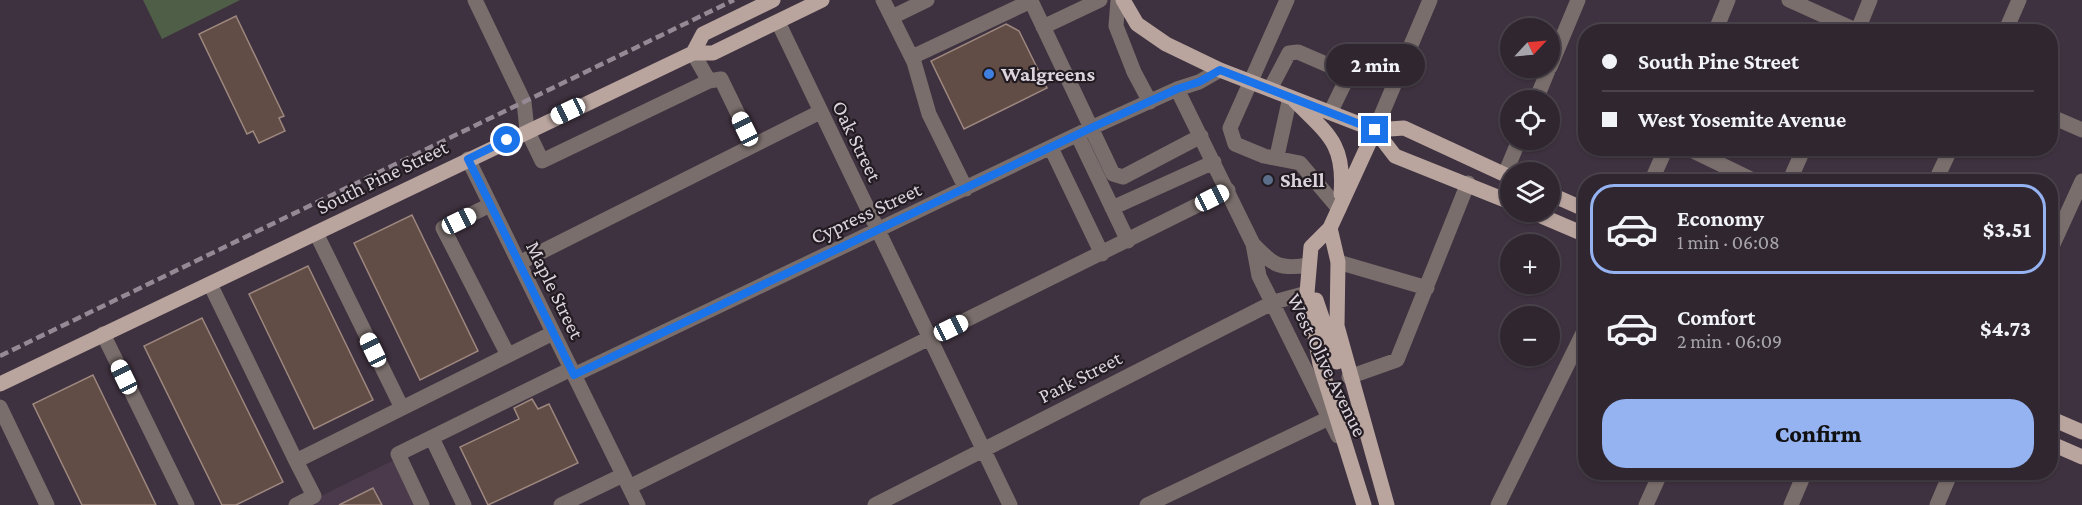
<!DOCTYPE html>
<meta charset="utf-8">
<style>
body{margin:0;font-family:"Crimson Pro",serif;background:#372e38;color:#f1f3f6;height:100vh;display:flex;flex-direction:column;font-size:22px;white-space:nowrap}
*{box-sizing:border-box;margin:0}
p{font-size:20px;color:#a7a5ab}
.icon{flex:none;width:33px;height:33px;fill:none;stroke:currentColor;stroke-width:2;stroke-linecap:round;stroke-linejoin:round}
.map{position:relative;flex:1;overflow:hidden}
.sheet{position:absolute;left:1578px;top:174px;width:480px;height:306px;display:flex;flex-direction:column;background:#2f2630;border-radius:24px;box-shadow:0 2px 4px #0004,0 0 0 2px #4a434c}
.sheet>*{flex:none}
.hud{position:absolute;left:1578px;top:24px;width:480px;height:132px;border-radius:24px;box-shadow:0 2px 4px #0004,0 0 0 2px #4a434c;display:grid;align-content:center;height:132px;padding:0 24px;background:#2f2630}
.needle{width:39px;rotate:64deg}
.buttons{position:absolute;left:1500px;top:18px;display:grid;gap:12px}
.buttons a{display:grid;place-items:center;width:60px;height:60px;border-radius:50%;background:#2f2630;box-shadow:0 2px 4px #0004,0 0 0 2px #4a434c;font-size:30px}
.end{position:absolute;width:27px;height:27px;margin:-14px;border:8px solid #1a73e8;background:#fff;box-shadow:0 0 0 3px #fff}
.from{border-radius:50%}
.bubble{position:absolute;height:42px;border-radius:21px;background:#2f2630;box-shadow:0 2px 4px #0004,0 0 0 2px #4a434c;font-size:20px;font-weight:800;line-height:42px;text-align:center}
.car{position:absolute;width:18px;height:36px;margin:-18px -9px;border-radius:8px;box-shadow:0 0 4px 2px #0007;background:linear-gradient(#fff 24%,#345 0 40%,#fff 0 76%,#345 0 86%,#fff 0)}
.hud b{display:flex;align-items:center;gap:21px;height:57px;font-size:22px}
.hud b+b{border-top:2px solid #4a434c}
.hud i{width:15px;height:15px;background:#f1f3f6}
ul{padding:10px 0 0;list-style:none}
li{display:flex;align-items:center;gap:18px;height:90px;margin:0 12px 9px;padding:0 12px;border:3px solid transparent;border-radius:24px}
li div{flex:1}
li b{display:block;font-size:22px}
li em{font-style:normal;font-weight:800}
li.on{border-color:#95b2f1}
li>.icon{width:54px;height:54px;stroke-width:1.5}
.primary-button{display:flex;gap:12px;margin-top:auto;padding:12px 24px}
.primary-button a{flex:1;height:69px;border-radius:24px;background:#95b2f1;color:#111;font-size:24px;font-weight:800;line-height:69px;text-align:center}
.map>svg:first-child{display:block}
.built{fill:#4b394c}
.green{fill:#4f5e47}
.building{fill:#614d45;stroke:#9d877e;stroke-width:1.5}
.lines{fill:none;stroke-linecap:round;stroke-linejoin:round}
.minor{stroke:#796e6b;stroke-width:15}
.major{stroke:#b9a49e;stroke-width:15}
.rail{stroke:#948994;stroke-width:4.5;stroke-dasharray:9 4.5;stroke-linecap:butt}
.route{stroke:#1a73e8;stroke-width:8}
.shop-dot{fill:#3f7fe0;stroke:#221c22;stroke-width:2}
.service-dot{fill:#5c6f8a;stroke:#221c22;stroke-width:2}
.labels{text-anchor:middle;stroke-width:4.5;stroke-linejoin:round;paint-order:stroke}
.poi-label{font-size:21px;font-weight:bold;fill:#dcd3dc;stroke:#221c22;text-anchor:start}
.street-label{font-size:21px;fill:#dcd3dc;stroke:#221c22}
</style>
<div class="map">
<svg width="2082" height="505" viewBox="0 0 2082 505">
<rect width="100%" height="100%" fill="#3f3240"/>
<!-- built -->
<path class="built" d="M 396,459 L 418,505 L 303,505 Z"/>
<!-- green -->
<path class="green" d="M 143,0 L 240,0 L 162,39 Z"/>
<!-- building -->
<path class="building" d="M 236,16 L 284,116 L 279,118 L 285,131 L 259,143 L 253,131 L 247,134 L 199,34 Z
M 1006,24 L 1019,31 L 1047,88 L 964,129 L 931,61 Z
M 412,215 L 478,351 L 420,380 L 354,243 Z
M 308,266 L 373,400 L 314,429 L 249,294 Z
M 202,318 L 283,482 L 236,505 L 222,505 L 144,346 Z
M 93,375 L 156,505 L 82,505 L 33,404 Z
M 532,399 L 538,409 L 549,404 L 578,463 L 488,505 L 460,447 L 519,419 L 514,408 Z
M 373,488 L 382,505 L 339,505 Z"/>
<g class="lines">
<!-- minor -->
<path class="minor" d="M 475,0 L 524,102 L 527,130 L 542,161 L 709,81
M 883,0 L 914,62 L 929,114 L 966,189
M 1118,0 L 1116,26 L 1134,72 L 1150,102
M 1287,0 L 1230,128 L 1235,144 L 1264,156 L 1300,163 L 1339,209
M 1789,0 L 1860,32
M 892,17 L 927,0
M 778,22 L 1010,505
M 1043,27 L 1100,0
M 1715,32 L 1728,0
M 1857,32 L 1870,0
M 2005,32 L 2019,0
M 693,53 L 709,81 L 721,79 L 753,145
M 912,57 L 1031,1 L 1113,174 L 1123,177 L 1201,136
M 1550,67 L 1578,0
M 1177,89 L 1253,244 L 1259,276 L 1338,436
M 1270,89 L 1289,53 L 1298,52 L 1349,74
M 1536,100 L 1549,68
M 1331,111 L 1349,74 L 1361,68 L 1395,82
M 2050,116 L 2082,130
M 1375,130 L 1430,0
M 1078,136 L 1128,241
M 1051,148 L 1102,254
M 1687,148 L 1757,182
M 1277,156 L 1290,97
M 468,159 L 638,505
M 1505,174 L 1519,140
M 1651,182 L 1666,148
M 1789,182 L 1804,148
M 1935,182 L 1951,148
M 490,205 L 443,228 L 508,355
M 1112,208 L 1214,162
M 316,233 L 402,408
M 1253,244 C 1273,265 1279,270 1309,265
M 2050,251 L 2082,181
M 1338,262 L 1427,288
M 519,263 L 820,112
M 210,284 L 296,461
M 103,334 L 187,505
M 574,375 L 1093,127 L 1177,89 L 1199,82 L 1220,70
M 1349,377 L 1397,360 L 1468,183
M 0,407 L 47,505
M 432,438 L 464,505
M 629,487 L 1228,190
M 296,505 L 314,496 L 296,461 L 553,333
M 422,505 L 398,454 L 571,369
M 561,505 L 623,475
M 875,505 L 1274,302 L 1307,293
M 1147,505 L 1329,418
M 1498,505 L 1586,327
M 1646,505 L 1661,472
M 1791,505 L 1805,472
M 1937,505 L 1951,472"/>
<!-- major -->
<path class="major" d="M 1123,0 L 1137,24 L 1166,44 L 1220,70 L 1375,130 L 1395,156 L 1510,202
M 693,53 L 713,53 L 822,0
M 1295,101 C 1329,135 1345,144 1341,194
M 1375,130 L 1404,128 L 1510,177
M 1550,194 L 1586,210
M 1532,212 L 1586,235
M 1330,228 L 1338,262 L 1337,326 L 1387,505
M 1316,300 L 1337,362
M 0,384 L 693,53 L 703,34 L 773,0
M 2050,418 L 2082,432
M 2050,443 L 2082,457
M 1364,505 L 1320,364 L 1307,293 L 1311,247 L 1330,228 L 1375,130"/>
<!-- rail -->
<path class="rail" d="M 0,356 L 734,0"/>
</g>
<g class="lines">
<!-- route -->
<path class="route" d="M 507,140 L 468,159 L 574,375 L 1093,127 L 1177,89 L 1199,82 L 1220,70 L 1375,130"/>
</g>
<!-- markers -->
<circle class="shop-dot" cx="989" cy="74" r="6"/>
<circle class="service-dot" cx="1268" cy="180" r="6"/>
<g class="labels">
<!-- poi labels -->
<g class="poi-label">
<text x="1001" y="81">Walgreens</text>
<text x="1280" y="187">Shell</text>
</g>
<!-- street labels -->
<g class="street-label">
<text transform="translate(857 141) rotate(64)" y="7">Oak Street</text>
<text transform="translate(382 177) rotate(-26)" y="7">South Pine Street</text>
<text transform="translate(866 213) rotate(-25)" y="7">Cypress Street</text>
<text transform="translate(555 290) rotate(64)" y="7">Maple Street</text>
<text transform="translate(1327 365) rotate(64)" y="7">West Olive Avenue</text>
<text transform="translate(1080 377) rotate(-27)" y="7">Park Street</text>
</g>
</g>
</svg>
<div class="buttons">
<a><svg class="needle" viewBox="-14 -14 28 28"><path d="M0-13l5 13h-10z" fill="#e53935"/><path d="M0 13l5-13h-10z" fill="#a7a5ab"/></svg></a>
<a><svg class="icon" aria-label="locate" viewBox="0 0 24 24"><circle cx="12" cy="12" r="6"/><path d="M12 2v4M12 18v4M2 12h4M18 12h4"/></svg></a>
<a><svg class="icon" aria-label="layers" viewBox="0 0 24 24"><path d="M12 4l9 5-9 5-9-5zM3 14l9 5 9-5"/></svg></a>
<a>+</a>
<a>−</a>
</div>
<i class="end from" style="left:507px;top:140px"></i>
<i class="end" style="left:1375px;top:130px"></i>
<div class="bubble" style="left:1326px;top:44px;width:99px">2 min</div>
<i class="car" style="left:568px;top:111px;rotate:245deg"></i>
<i class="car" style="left:745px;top:129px;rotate:334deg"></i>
<i class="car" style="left:1212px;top:198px;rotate:63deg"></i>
<i class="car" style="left:459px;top:221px;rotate:64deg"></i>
<i class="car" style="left:951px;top:328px;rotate:64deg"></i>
<i class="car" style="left:373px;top:350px;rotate:334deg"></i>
<i class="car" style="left:124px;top:377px;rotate:334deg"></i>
<div class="hud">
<b><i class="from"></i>South Pine Street</b>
<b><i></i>West Yosemite Avenue</b>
</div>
<section class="sheet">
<ul>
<li class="on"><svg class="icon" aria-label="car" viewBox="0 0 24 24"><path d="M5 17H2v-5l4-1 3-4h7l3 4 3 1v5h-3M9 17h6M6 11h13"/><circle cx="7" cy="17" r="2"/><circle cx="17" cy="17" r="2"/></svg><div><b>Economy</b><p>1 min · 06:08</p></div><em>$3.51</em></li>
<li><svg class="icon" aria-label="car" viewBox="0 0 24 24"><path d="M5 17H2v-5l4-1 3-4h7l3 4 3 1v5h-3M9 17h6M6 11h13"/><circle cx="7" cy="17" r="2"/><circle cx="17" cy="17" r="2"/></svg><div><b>Comfort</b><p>2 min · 06:09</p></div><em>$4.73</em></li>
</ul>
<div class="primary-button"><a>Confirm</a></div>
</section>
</div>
